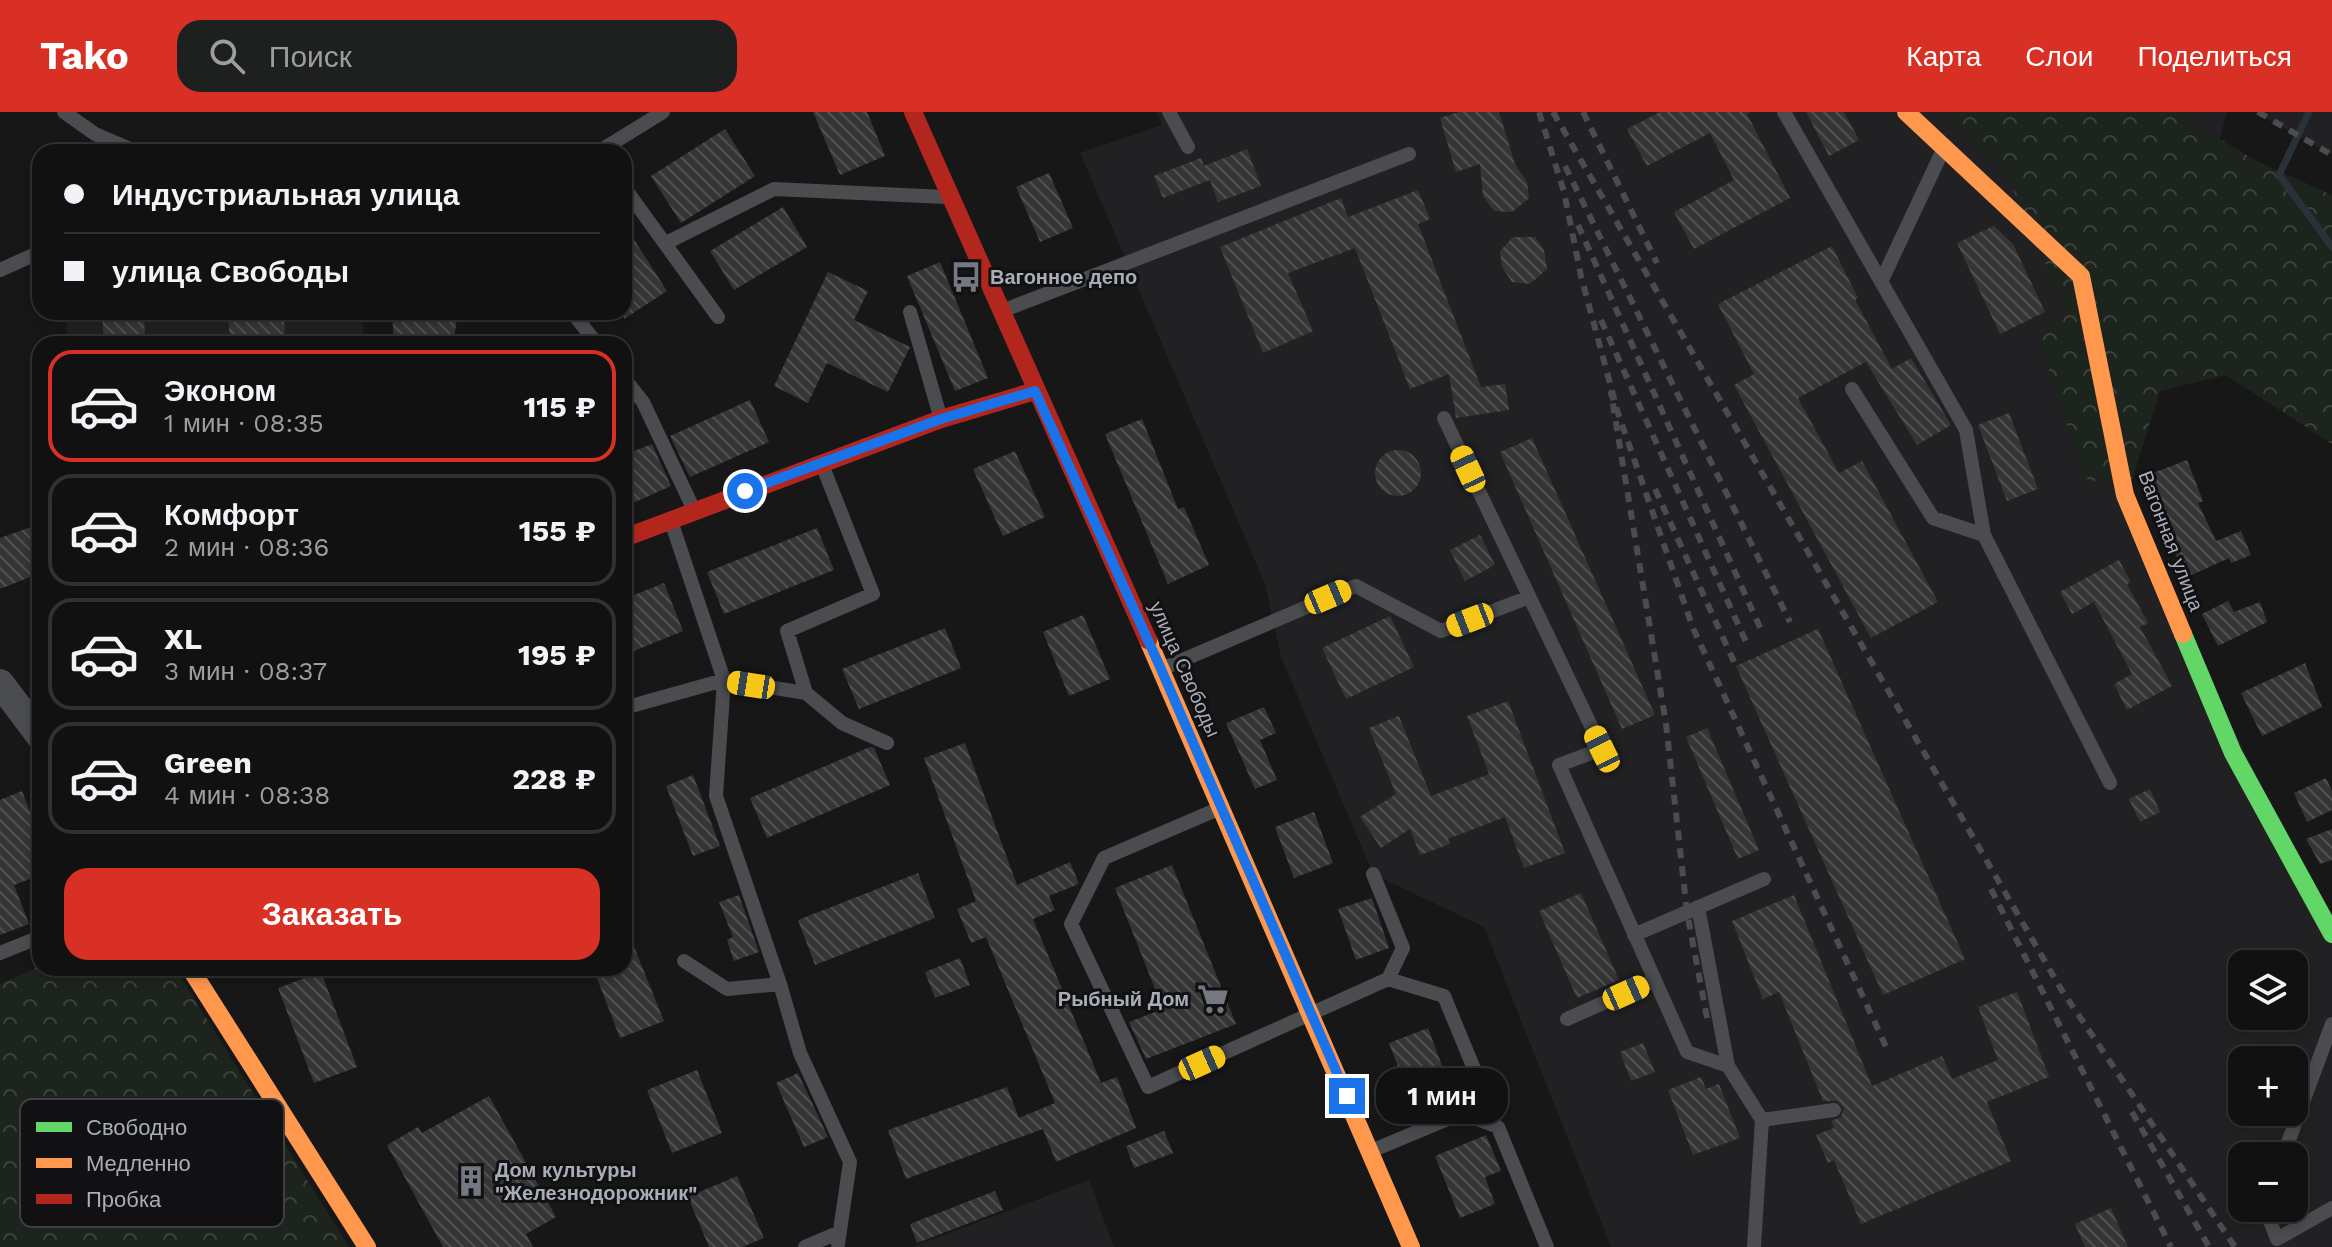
<!DOCTYPE html>
<html lang="ru">
<meta charset="utf-8">
<style>
body{margin:0;font-family:"Work Sans",sans-serif;background:#1e1f1f;color:#f1f3f6;height:100vh;display:flex;flex-direction:column;font-size:30px;white-space:nowrap}
*{box-sizing:border-box;margin:0}
p{font-size:26px;color:#9c9d9f}
.icon{flex:none;width:44px;height:44px;fill:none;stroke:currentColor;stroke-width:2;stroke-linecap:round;stroke-linejoin:round}
.map{position:relative;flex:1;overflow:hidden}
.sheet{position:absolute;left:32px;top:224px;width:600px;height:640px;display:flex;flex-direction:column;background:#111;border-radius:24px;box-shadow:0 4px 12px #0003,0 0 0 2px #303131}
.sheet>*{flex:none}
.hud{position:absolute;left:32px;top:32px;width:600px;height:176px;border-radius:24px;box-shadow:0 4px 12px #0003,0 0 0 2px #303131;display:grid;align-content:center;height:176px;padding:0 32px;background:#111}
.buttons{position:absolute;left:2228px;top:838px;display:grid;gap:16px}
.buttons a{display:grid;place-items:center;width:80px;height:80px;border-radius:16px;background:#111;box-shadow:0 4px 12px #0003,0 0 0 2px #303131;font-size:40px}
.end{position:absolute;width:36px;height:36px;margin:-18px;border:10px solid #1a73e8;background:#fff;box-shadow:0 0 0 4px #fff}
.from{border-radius:50%}
.bubble{position:absolute;height:56px;border-radius:24px;background:#111;box-shadow:0 4px 12px #0003,0 0 0 2px #303131;font-size:26px;font-weight:700;line-height:56px;text-align:center}
.car{position:absolute;width:24px;height:48px;margin:-24px -12px;border-radius:10px;box-shadow:0 0 6px 2px #0007;background:linear-gradient(#f5c518 24%,#345 0 40%,#f5c518 0 76%,#345 0 86%,#f5c518 0)}
.hud b{display:flex;align-items:center;gap:28px;height:76px;font-size:30px}
.hud b+b{border-top:2px solid #303131}
.hud i{width:20px;height:20px;background:#f1f3f6}
ul{padding:14px 0 0;list-style:none}
li{display:flex;align-items:center;gap:24px;height:112px;margin:0 16px 12px;padding:0 16px;border:4px solid #303131;border-radius:24px}
li div{flex:1}
li b{display:block;font-size:30px}
li em{font-style:normal;font-weight:700}
li.current{border-color:#d93025}
li>.icon{width:72px;height:72px;stroke-width:1.5}
.primary-button{display:flex;gap:16px;margin-top:auto;padding:16px 32px}
.primary-button a{flex:1;height:92px;border-radius:24px;background:#d93025;color:#fff;font-size:32px;font-weight:700;line-height:92px;text-align:center}
header{display:flex;align-items:center;gap:48px;box-sizing:border-box;height:112px;padding:0 40px;background:#d93025;color:#fff}
header strong{font-size:38px}
nav{display:flex;gap:44px;margin-inline-start:auto;font-size:28px}
.search{width:560px;height:72px;background:#1e1f1f;display:flex;align-items:center;gap:20px;box-sizing:border-box;padding:0 28px;border-radius:24px;color:#9c9d9f;font-size:30px}
.map>svg:first-child{display:block}
.built{fill:#212123;fill-rule:evenodd}
.forest{fill:url(#forest-crowns)}
.lines{fill:none;stroke-linecap:round;stroke-linejoin:round}
.stream{stroke:#2a3239;stroke-width:7}
.building{fill:url(#building-back-hatch)}
.lane{stroke:#4b4c50;stroke-width:14}
.street{stroke:#4b4c50;stroke-width:28}
.fast{stroke:#63d668;stroke-width:18}
.slow{stroke:#ff974d;stroke-width:18}
.jam{stroke:#b3261e;stroke-width:18}
.rail{stroke:#4b4c4f;stroke-width:6;stroke-dasharray:10 8;stroke-linecap:butt}
.route{stroke:#1a73e8;stroke-width:10}
.labels{text-anchor:middle;stroke-width:6;stroke-linejoin:round;paint-order:stroke}
.poi-label{font-size:20px;font-weight:bold;fill:#a8adb8;stroke:#111113;text-anchor:start}
.street-label{font-size:20px;fill:#a8adb8;stroke:#111113}
.key{fill:#111113;stroke:#3e4045;stroke-width:2}
.key-label{font-size:22px;fill:#a8adb8}
</style>
<header>
<strong>Tako</strong>
<div class="search"><svg class="icon" aria-label="search" viewBox="0 0 24 24"><circle cx="10" cy="10" r="6"/><path d="M15 15l6 6"/></svg>Поиск</div>
<nav><a>Карта</a><a>Слои</a><a>Поделиться</a></nav>
</header>
<div class="map">
<svg width="2332" height="1135" viewBox="0 0 2332 1135">
<defs>
<pattern id="forest-crowns" width="20" height="18" patternUnits="userSpaceOnUse" patternTransform="scale(2)"><rect width="20" height="18" fill="#1d241e"/><path d="M2 6a3 3 0 1 1 6 0M12 15a3 3 0 1 1 6 0" fill="none" stroke="#3b413d"/></pattern>
<pattern id="building-back-hatch" width="6" height="6" patternUnits="userSpaceOnUse" patternTransform="scale(2)"><rect width="6" height="6" fill="#353536"/><path d="M-1 5l2 2M0 0l6 6M5-1l2 2" fill="none" stroke="#4f5051"/></pattern>
</defs>
<rect width="100%" height="100%" fill="#171717"/>
<!-- built -->
<path class="built" d="M 1157,0 L 2227,0 L 2122,383 L 2332,823 L 2332,1135 L 1611,1135 L 1484,815 L 1373,762 L 1281,545 L 1265,472 L 1080,41 L 1162,13 ZM 2242,852 L 2294,852 L 2294,904 L 2242,904 ZM 2242,948 L 2294,948 L 2294,1000 L 2242,1000 ZM 2242,1044 L 2294,1044 L 2294,1096 L 2242,1096 Z
M 2254,0 L 2332,0 L 2332,43 Z
M 66,200 L 362,200 L 364,232 L 68,232 Z
M 1089,1068 L 1114,1135 L 912,1135 Z"/>
<!-- forest -->
<path class="forest" d="M 1940,0 L 2178,0 L 2254,48 L 2332,83 L 2332,332 L 2226,263 L 2160,279 L 2129,377 L 2084,366 L 2039,228 L 2067,201 L 2008,66 Z
M 40,854 L 40,856 L 175,856 L 349,1135 L 0,1135 L 0,872 Z"/>
<g class="lines">
<!-- stream -->
<path class="stream" d="M 2309,0 L 2279,63 L 2332,135"/>
</g>
<!-- building -->
<path class="building" d="M 813,0 L 867,0 L 885,44 L 840,63 Z
M 1459,0 L 1499,0 L 1515,52 L 1527,70 L 1529,86 L 1512,100 L 1494,99 L 1483,84 L 1480,52 L 1456,60 L 1440,6 Z
M 1660,0 L 1750,0 L 1747,2 L 1790,86 L 1694,137 L 1674,100 L 1734,68 L 1710,21 L 1647,54 L 1627,17 Z
M 1806,0 L 1844,0 L 1859,28 L 1829,44 Z
M 725,17 L 755,64 L 681,111 L 651,64 Z
M 1247,37 L 1261,74 L 1218,90 L 1210,68 L 1163,86 L 1154,64 L 1201,46 L 1204,54 Z
M 1049,61 L 1073,116 L 1040,130 L 1016,75 Z
M 1418,78 L 1430,107 L 1418,112 L 1481,275 L 1505,272 L 1509,298 L 1456,306 L 1449,262 L 1410,277 L 1355,136 L 1288,161 L 1313,219 L 1263,241 L 1220,135 L 1341,86 L 1348,105 Z
M 783,95 L 807,135 L 734,178 L 710,139 Z
M 624,112 L 667,179 L 624,207 Z
M 1994,114 L 2013,132 L 2045,200 L 2000,222 L 1957,131 Z
M 1513,125 L 1535,125 L 1544,138 L 1547,157 L 1530,172 L 1512,170 L 1502,155 L 1500,139 Z
M 1832,134 L 1858,186 L 1855,188 L 1892,257 L 1911,246 L 1951,313 L 1917,333 L 1866,250 L 1798,286 L 1839,361 L 1862,349 L 1938,490 L 1871,526 L 1734,273 L 1754,262 L 1718,192 Z
M 940,150 L 988,266 L 955,279 L 907,164 Z
M 828,160 L 868,179 L 854,208 L 910,235 L 888,280 L 827,251 L 808,291 L 774,274 Z
M 102,200 L 144,200 L 145,232 L 104,232 Z
M 228,200 L 284,200 L 285,232 L 230,232 Z
M 392,200 L 458,200 L 453,232 L 432,232 L 433,230 L 394,232 Z
M 750,288 L 769,330 L 690,365 L 670,324 Z
M 2009,301 L 2038,377 L 2007,389 L 1978,313 Z
M 1142,307 L 1178,397 L 1184,395 L 1209,453 L 1168,472 L 1105,322 Z
M 1532,326 L 1655,603 L 1622,617 L 1500,340 Z
M 652,332 L 671,374 L 624,395 L 624,343 Z
M1375 361a23 23 0 1 1 46 0a23 23 0 1 1-46 0Z
M 1015,339 L 1045,405 L 1003,424 L 973,357 Z
M 2187,348 L 2203,389 L 2198,391 L 2216,429 L 2241,419 L 2251,443 L 2231,451 L 2229,446 L 2185,466 L 2145,364 Z
M 31,415 L 40,439 L 40,461 L 0,477 L 0,426 Z
M 817,416 L 834,458 L 724,502 L 707,460 Z
M 1480,423 L 1495,453 L 1465,469 L 1450,438 Z
M 2119,448 L 2131,470 L 2127,472 L 2148,511 L 2140,515 L 2172,574 L 2127,598 L 2114,572 L 2132,562 L 2094,490 L 2072,502 L 2060,480 Z
M 664,471 L 683,519 L 624,543 L 624,487 Z
M 2228,489 L 2234,500 L 2260,490 L 2267,510 L 2218,534 L 2202,502 Z
M 1083,503 L 1110,567 L 1069,584 L 1043,520 Z
M 1390,504 L 1414,555 L 1346,587 L 1322,536 Z
M 945,516 L 961,556 L 859,597 L 842,557 Z
M 1818,517 L 1965,847 L 1883,883 L 1736,554 Z
M 2305,551 L 2322,595 L 2262,624 L 2241,581 Z
M 1508,589 L 1565,741 L 1524,756 L 1505,705 L 1448,727 L 1450,732 L 1420,743 L 1410,717 L 1381,736 L 1360,705 L 1396,682 L 1369,616 L 1399,604 L 1431,684 L 1489,662 L 1467,604 Z
M 1264,595 L 1276,621 L 1260,628 L 1277,668 L 1255,677 L 1226,611 Z
M 1707,616 L 1759,738 L 1738,747 L 1686,625 Z
M 965,631 L 1017,773 L 1070,750 L 1079,772 L 1049,784 L 1055,798 L 1033,807 L 1101,971 L 1117,965 L 1136,1016 L 1056,1050 L 1043,1017 L 906,1067 L 888,1018 L 1007,975 L 1019,1006 L 1055,991 L 986,825 L 971,831 L 957,797 L 976,789 L 924,646 Z
M 870,635 L 874,636 L 890,673 L 767,726 L 750,686 Z
M 693,663 L 720,734 L 693,744 L 666,674 Z
M 2326,666 L 2332,679 L 2332,698 L 2307,710 L 2294,681 Z
M 2150,677 L 2160,700 L 2140,710 L 2129,687 Z
M 22,679 L 40,725 L 40,763 L 14,773 L 29,812 L 0,823 L 0,688 Z
M 1314,700 L 1333,751 L 1294,766 L 1275,715 Z
M 2332,717 L 2332,748 L 2320,752 L 2306,727 Z
M 1172,753 L 1236,912 L 1146,947 L 1129,910 L 1163,897 L 1115,776 Z
M 918,761 L 935,806 L 815,853 L 798,808 Z
M 1581,781 L 1619,868 L 1577,886 L 1539,799 Z
M 739,783 L 759,840 L 734,849 L 727,828 L 733,825 L 719,790 Z
M 1794,783 L 1872,974 L 1942,944 L 1952,967 L 1998,948 L 1978,895 L 2017,880 L 2049,965 L 1987,990 L 2011,1049 L 1861,1112 L 1834,1048 L 1828,1051 L 1816,1023 L 1834,1016 L 1831,1009 L 1841,1005 L 1844,996 L 1837,989 L 1823,989 L 1779,880 L 1763,887 L 1732,809 Z
M 1372,786 L 1389,836 L 1356,848 L 1338,797 Z
M 624,810 L 664,909 L 620,926 L 593,856 L 624,856 Z
M 960,846 L 970,873 L 935,886 L 925,860 Z
M 321,860 L 357,955 L 314,971 L 278,876 Z
M 1428,916 L 1448,970 L 1409,984 L 1389,931 Z
M 1643,931 L 1655,960 L 1631,969 L 1620,940 Z
M 697,958 L 722,1021 L 672,1041 L 647,978 Z
M 798,961 L 828,1025 L 804,1035 L 776,971 Z
M 1701,965 L 1706,977 L 1719,972 L 1740,1026 L 1693,1043 L 1668,978 Z
M 489,984 L 556,1105 L 526,1122 L 533,1135 L 443,1135 L 387,1033 L 418,1015 L 422,1021 Z
M 1164,1019 L 1173,1041 L 1134,1056 L 1126,1034 Z
M 1486,1023 L 1501,1059 L 1485,1065 L 1495,1092 L 1460,1106 L 1435,1044 Z
M 737,1064 L 764,1126 L 742,1135 L 709,1135 L 688,1085 Z
M 995,1079 L 1003,1098 L 917,1131 L 910,1112 Z
M 2111,1096 L 2128,1135 L 2085,1135 L 2075,1112 Z"/>
<g class="lines">
<!-- lane -->
<path class="lane" d="M 64,0 L 95,22 L 137,40
M 1169,0 L 1188,35
M 1784,0 L 1966,318 L 1984,423 L 2110,671
M 598,40 L 663,0
M 624,75 L 718,205
M 666,131 L 774,77 L 945,85
M 0,158 L 40,140
M 1881,170 L 1942,40
M 1002,199 L 1409,42
M 572,200 L 597,232
M 910,200 L 940,304
M 624,266 L 643,290 L 693,396
M 1852,277 L 1933,406 L 1984,423
M 1444,306 L 1602,637 L 1559,653 L 1687,940 L 1728,954 L 1762,1008 L 1834,998
M 1164,556 L 1356,474 L 1441,519 L 1529,485
M 806,581 L 842,611 L 887,631
M 624,596 L 724,568 L 672,412
M 1218,697 L 1104,746 L 1071,812 L 1148,975 L 1388,867
M 1373,762 L 1403,836 L 1388,867 L 1444,884 L 1477,964 L 1462,1001 L 1498,1015 L 1547,1135
M 1698,795 L 1728,954
M 1634,823 L 1764,767
M 0,841 L 40,825
M 684,849 L 727,877 L 780,872 L 716,684 L 724,568 L 806,581 L 787,519 L 873,482 L 823,355
M 780,872 L 800,941 L 850,1050 L 838,1132
M 1567,907 L 1655,868
M 1371,1039 L 1462,1001
M 2283,1044 L 2332,912
M 2265,1096 L 2277,1127 L 2332,1096
M 805,1135 L 840,1120
M 1754,1135 L 1762,1008"/>
<!-- street -->
<path class="street" d="M 0,571 L 40,624"/>
<!-- fast -->
<path class="fast" d="M 2183,522 L 2233,641 L 2332,822"/>
<!-- slow -->
<path class="slow" d="M 1906,0 L 2081,164 L 2125,383 L 2183,522
M 1148,528 L 1411,1135
M 190,856 L 367,1135"/>
<!-- jam -->
<path class="jam" d="M 913,0 L 1148,528
M 624,426 L 941,307 L 1035,279"/>
<!-- rail -->
<path class="rail" d="M 1539,0 L 1564,80 L 1581,164 L 1615,290
M 1553,0 L 2061,877 L 2235,1135
M 1583,0 L 1657,151
M 2258,0 L 2332,43
M 1565,54 L 1790,510
M 1578,113 L 1763,522
M 1601,208 L 1746,530
M 1655,377 L 1736,554
M 1991,777 L 2171,1135
M 1707,906 L 1687,800 L 1666,612 L 1611,281 L 1693,516 L 1888,939
M 2132,1000 L 2209,1135"/>
</g>
<g class="lines">
<!-- route -->
<path class="route" d="M 745,379 L 941,307 L 1035,279 L 1161,557 L 1347,984"/>
</g>
<!-- icons -->
<defs>
<symbol id="bus-bare" viewBox="-9 -9 18 18"><path d="M-5-6H5V4H4V6H2V4H-2V6H-4V4H-5ZM-3.5-4V0h7V-4ZM-3.5 1.2v1.5H-2V1.2ZM2 1.2v1.5H3.5V1.2Z" fill="#757880" stroke="#111113" stroke-width="2.5" paint-order="stroke"/></symbol>
<symbol id="supermarket-bare" viewBox="-9 -9 18 18"><path d="M-6-5.5h2.5l.6 2H6L4.5 2H-2.5L-4.4-4H-6ZM-1.5 3.2a1.3 1.3 0 1 0 .1 0ZM3 3.2a1.3 1.3 0 1 0 .1 0Z" fill="#757880" stroke="#111113" stroke-width="2.5" paint-order="stroke"/></symbol>
<symbol id="building-bare" viewBox="-9 -9 18 18"><path d="M-4-6H4V6H1V3H-1V6H-4ZM-2.5-4.3h1.7v1.8h-1.7ZM.8-4.3h1.7v1.8H.8ZM-2.5-1h1.7V.8h-1.7ZM.8-1h1.7V.8H.8Z" fill="#757880" stroke="#111113" stroke-width="2.5" paint-order="stroke"/></symbol>
</defs>
<g fill-rule="evenodd">
<use href="#bus-bare" x="944" y="143" width="44" height="44"/>
<use href="#supermarket-bare" x="1191" y="865" width="44" height="44"/>
<use href="#building-bare" x="449" y="1047" width="44" height="44"/>
</g>
<g class="labels">
<!-- poi labels -->
<g class="poi-label">
<text x="990" y="172">Вагонное депо</text>
<text x="1189" y="894" text-anchor="end">Рыбный Дом</text>
<text x="495" y="1065">Дом культуры<tspan x="495" dy="23">"Железнодорожник"</tspan></text>
</g>
<!-- street labels -->
<g class="street-label">
<text transform="translate(2171 429) rotate(69)" y="7">Вагонная улица</text>
<text transform="translate(1185 557) rotate(66)" y="7">улица Свободы</text>
</g>
</g>
<!-- legend -->
<rect x="20" y="987" width="264" height="128" rx="12" class="key"/>
<rect x="36" y="1010" width="36" height="10" fill="#63d668"/>
<rect x="36" y="1046" width="36" height="10" fill="#ff974d"/>
<rect x="36" y="1082" width="36" height="10" fill="#b3261e"/>
<g class="key-label">
<text x="86" y="1023">Свободно</text>
<text x="86" y="1059">Медленно</text>
<text x="86" y="1095">Пробка</text>
</g>
</svg>
<div class="buttons">
<a><svg class="icon" aria-label="layers" viewBox="0 0 24 24"><path d="M12 4l9 5-9 5-9-5zM3 14l9 5 9-5"/></svg></a>
<a>+</a>
<a>−</a>
</div>
<i class="end from" style="left:745px;top:379px"></i>
<i class="end" style="left:1347px;top:984px"></i>
<div class="bubble" style="left:1376px;top:956px;width:132px">1 мин</div>
<i class="car" style="left:1468px;top:357px;rotate:335deg"></i>
<i class="car" style="left:1328px;top:485px;rotate:67deg"></i>
<i class="car" style="left:1470px;top:508px;rotate:249deg"></i>
<i class="car" style="left:751px;top:573px;rotate:279deg"></i>
<i class="car" style="left:1602px;top:637px;rotate:334deg"></i>
<i class="car" style="left:1626px;top:881px;rotate:66deg"></i>
<i class="car" style="left:1202px;top:951px;rotate:66deg"></i>
<div class="hud">
<b><i class="from"></i>Индустриальная улица</b>
<b><i></i>улица Свободы</b>
</div>
<section class="sheet">
<ul>
<li class="current"><svg class="icon" aria-label="car" viewBox="0 0 24 24"><path d="M5 17H2v-5l4-1 3-4h7l3 4 3 1v5h-3M9 17h6M6 11h13"/><circle cx="7" cy="17" r="2"/><circle cx="17" cy="17" r="2"/></svg><div><b>Эконом</b><p>1 мин · 08:35</p></div><em>115 ₽</em></li>
<li><svg class="icon" aria-label="car" viewBox="0 0 24 24"><path d="M5 17H2v-5l4-1 3-4h7l3 4 3 1v5h-3M9 17h6M6 11h13"/><circle cx="7" cy="17" r="2"/><circle cx="17" cy="17" r="2"/></svg><div><b>Комфорт</b><p>2 мин · 08:36</p></div><em>155 ₽</em></li>
<li><svg class="icon" aria-label="car" viewBox="0 0 24 24"><path d="M5 17H2v-5l4-1 3-4h7l3 4 3 1v5h-3M9 17h6M6 11h13"/><circle cx="7" cy="17" r="2"/><circle cx="17" cy="17" r="2"/></svg><div><b>XL</b><p>3 мин · 08:37</p></div><em>195 ₽</em></li>
<li><svg class="icon" aria-label="car" viewBox="0 0 24 24"><path d="M5 17H2v-5l4-1 3-4h7l3 4 3 1v5h-3M9 17h6M6 11h13"/><circle cx="7" cy="17" r="2"/><circle cx="17" cy="17" r="2"/></svg><div><b>Green</b><p>4 мин · 08:38</p></div><em>228 ₽</em></li>
</ul>
<div class="primary-button"><a>Заказать</a></div>
</section>
</div>
